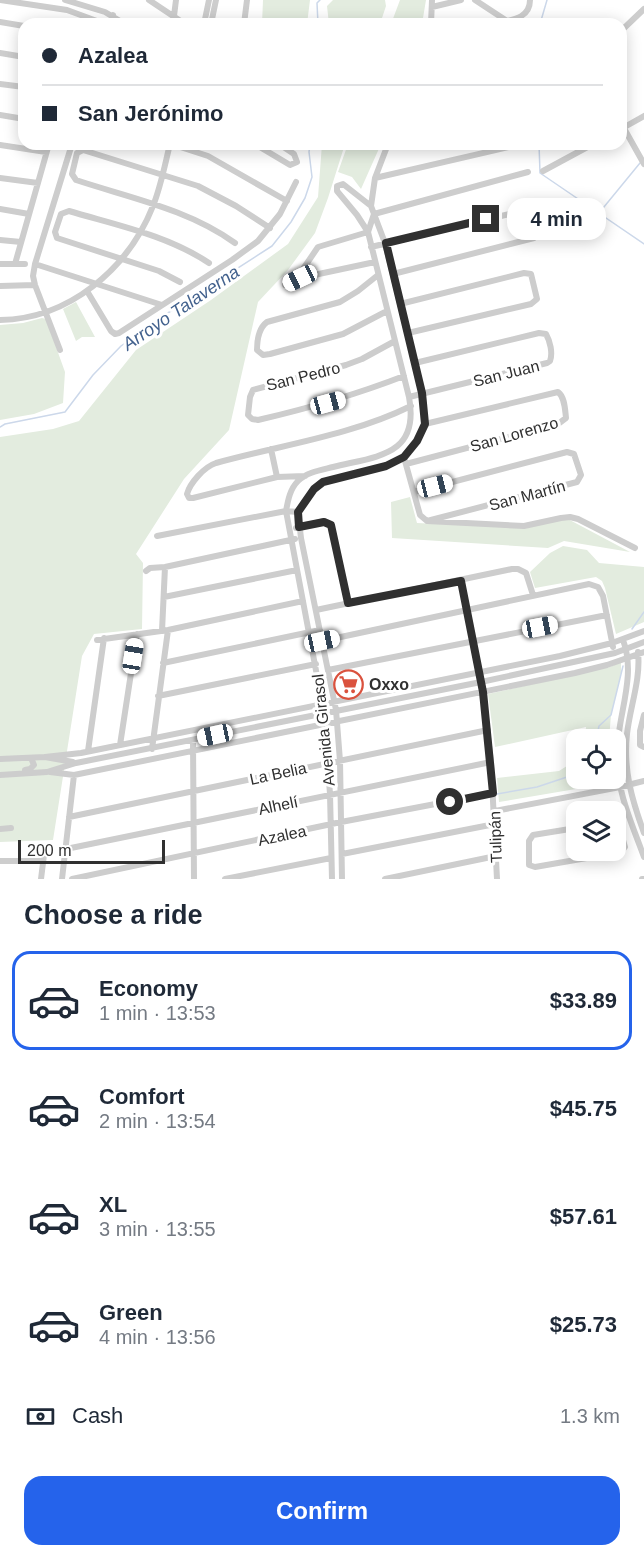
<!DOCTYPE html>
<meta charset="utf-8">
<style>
body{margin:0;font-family:Helvetica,sans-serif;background:#f2f2f3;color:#1f2937;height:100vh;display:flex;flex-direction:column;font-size:22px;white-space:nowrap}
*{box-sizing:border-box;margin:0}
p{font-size:20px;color:#747a83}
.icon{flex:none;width:33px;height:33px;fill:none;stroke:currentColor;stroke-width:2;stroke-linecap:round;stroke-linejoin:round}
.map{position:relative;height:879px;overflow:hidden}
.drawer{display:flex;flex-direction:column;background:#fff;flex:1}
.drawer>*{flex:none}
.top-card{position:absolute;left:18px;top:18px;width:609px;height:132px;border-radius:18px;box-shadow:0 3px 15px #0003;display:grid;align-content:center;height:132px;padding:0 24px;background:#fff}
.buttons{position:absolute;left:566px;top:729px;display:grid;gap:12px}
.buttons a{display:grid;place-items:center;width:60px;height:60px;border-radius:12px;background:#fff;box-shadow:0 3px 15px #0003;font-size:30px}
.scale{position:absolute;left:18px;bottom:15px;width:147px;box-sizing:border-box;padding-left:6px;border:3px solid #303030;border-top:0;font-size:16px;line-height:21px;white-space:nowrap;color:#303030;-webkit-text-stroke:4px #fff;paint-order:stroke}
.end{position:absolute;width:27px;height:27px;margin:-14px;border:8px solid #303030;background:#fff;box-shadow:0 0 0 3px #fff}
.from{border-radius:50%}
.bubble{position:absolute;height:42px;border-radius:18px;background:#fff;box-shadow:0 3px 15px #0003;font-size:20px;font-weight:800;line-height:42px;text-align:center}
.car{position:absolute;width:18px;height:36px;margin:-18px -9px;border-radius:8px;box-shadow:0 0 4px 2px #0007;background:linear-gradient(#fff 24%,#345 0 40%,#fff 0 76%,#345 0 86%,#fff 0)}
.top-card b{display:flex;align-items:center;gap:21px;height:57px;font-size:22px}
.top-card b+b{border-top:2px solid #e0e1e3}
.top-card i{width:15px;height:15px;background:#1f2937}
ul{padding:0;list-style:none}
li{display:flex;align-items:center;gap:18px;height:99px;margin:0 12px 9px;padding:0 12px;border:3px solid transparent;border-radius:18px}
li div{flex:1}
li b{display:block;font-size:22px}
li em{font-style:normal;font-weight:800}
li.active{border-color:#2563eb}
li>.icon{width:54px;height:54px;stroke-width:1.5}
h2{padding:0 24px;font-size:27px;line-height:72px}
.pay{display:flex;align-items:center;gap:15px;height:66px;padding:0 24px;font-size:22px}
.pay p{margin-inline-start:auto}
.cta{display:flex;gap:12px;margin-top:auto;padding:12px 24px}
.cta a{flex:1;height:69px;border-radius:18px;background:#2563eb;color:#fff;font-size:24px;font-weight:800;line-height:69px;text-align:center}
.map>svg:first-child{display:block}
.green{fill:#e3ecdf}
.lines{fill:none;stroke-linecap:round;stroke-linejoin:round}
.stream{stroke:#ccd8ea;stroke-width:1.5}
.minor{stroke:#cdcdcd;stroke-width:6}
.route{stroke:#303030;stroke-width:8}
.labels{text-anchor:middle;stroke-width:6;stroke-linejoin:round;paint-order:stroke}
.street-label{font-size:16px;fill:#303030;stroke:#fff}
.poi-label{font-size:16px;font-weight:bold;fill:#303030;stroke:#fff;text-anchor:start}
.water-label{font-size:18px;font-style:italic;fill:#42618d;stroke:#fff}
</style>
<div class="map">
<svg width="644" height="879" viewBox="0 0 644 879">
<rect width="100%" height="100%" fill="#fff"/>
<!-- green -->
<path class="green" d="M 263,0 L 310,0 L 307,24 L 262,24 Z
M 333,0 L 385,0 L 386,6 L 380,24 L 329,24 L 327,6 Z
M 400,0 L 426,0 L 422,24 L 391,24 Z
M 322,144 L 345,144 L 328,198 L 315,233 L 288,270 L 258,302 L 229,430 L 184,479 L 136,554 L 143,563 L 142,629 L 94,634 L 82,656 L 53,840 L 0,842 L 0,437 L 53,429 L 79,421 L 136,350 L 211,300 L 288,244 L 318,197 Z
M 348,144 L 381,144 L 361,189 L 352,177 L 338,172 Z
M 76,302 L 95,337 L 82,337 L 76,341 L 63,309 Z
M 42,318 L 46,319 L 65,372 L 63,403 L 34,414 L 0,420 L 0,325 L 23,323 Z
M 410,497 L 417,523 L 524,528 L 566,518 L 630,552 L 564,541 L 548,548 L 392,538 L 391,502 Z
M 563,546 L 587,550 L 599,563 L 644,567 L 644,622 L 616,634 L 605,588 L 602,581 L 596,577 L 535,588 L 530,572 L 550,553 Z
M 621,662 L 621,673 L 611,715 L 609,739 L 585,739 L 586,727 L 495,747 L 488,694 L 610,667 Z
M 576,755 L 576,778 L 611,779 L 611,783 L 499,802 L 497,778 L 559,771 L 570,764 Z"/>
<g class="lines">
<!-- stream -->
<path class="stream" d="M 318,24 L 317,3 L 320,0
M 540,24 L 547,0
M 539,144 L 540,173 L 644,244
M 599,213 L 640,163
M 0,427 L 5,424 L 65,412 L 93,375 L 121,346 L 157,320 L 272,246 L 291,222 L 305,198 L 312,177 L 309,152 L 310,144
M 632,629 L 644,612
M 596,740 L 599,726 L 611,715 L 623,666
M 497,794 L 537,787 L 576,774"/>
<!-- minor -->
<path class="minor" d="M 0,0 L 67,10 L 105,24
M 65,0 L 105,12 L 125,24
M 149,0 L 185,24
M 475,0 L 507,21
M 432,7 L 461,0
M 174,16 L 176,0
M 0,22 L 24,26
M 110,24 L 113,15
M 204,24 L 209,0
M 211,24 L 216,0
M 244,24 L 247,0
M 431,24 L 432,0
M 493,24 C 509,20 530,20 530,0
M 621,31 L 644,9
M 0,53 L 24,57
M 0,84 L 24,87
M 0,115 L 24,119
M 621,123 L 644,164
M 621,129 L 644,116
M 171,144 L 208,156 L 287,201
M 255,144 L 290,165 L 297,162 L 294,154 L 279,144
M 0,145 L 46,152
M 543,171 L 593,144
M 0,178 L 38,183
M 375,178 L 522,144
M 371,206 L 375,178 L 388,144
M 0,209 L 29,214
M 0,240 L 21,242
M 235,243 C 188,209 130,198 76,180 L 72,174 L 77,153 L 83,150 L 198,186 L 236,206 L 270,228
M 371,247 L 526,210 L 532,210 C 539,216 539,231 534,238 L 393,274
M 0,264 L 25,264
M 15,264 L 49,144
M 35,264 L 162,305
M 378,275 L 358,291 L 340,302 L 267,322 C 259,328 257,340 257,350 L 263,355 L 270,354 L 343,334 L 387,311
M 300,278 L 301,272 L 318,247 L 368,232 L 374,214 L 528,172
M 180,282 L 159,271 L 57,238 L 55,232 L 61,214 L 69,211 C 116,225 167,235 209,263
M 285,285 L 300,278 L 375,262
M 0,286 L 35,285
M 87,291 L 111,331 L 115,334 L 119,333 L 232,260 L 258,241 L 280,214 L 296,182
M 400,304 L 524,273 L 531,274 L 537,299 L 531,304 L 408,333
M 0,320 C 69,319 128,269 153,206 C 161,186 165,164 170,144
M 395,341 L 362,359 L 346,365 L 253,390 L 250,397 L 248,415 L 252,419 L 258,420 C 310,408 355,395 404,376
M 60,350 L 35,285 L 33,276 L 35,264 L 72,144
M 409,397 L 547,363 L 550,361 C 553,353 550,341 546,334 L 539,333 L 415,363
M 271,449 L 277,477
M 405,461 L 420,515 L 427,521 L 524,526 L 561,518 L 570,517 L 578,519 L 635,548
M 406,464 L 558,424 L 566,418 C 565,410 565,397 558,392 L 425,424
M 305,476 L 277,477 L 193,498 L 189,498 L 187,494 C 190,483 204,467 216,463 C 281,445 350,436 411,406
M 414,492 L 567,452 L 574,454 L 581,475 L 577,482 L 427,521
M 296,528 L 324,521 L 331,525 L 348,603
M 157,536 L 286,511 L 298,512
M 146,571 L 150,568 L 165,567 L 295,539
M 461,581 L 480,675
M 164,597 L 297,570
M 316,610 L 512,569 L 518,569 L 526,573 L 533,595
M 162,631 L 165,567
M 97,640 L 168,630 L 303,601
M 623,640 C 637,677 617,716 617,754 C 616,790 632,824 644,857
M 322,641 L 589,584 L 598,587 L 603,596 L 613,647
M 638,652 C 641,679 630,707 627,734 C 623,770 632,800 644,833
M 163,663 L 320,630
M 328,670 L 607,615
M 482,688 L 491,762 L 497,879
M 158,696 L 316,664
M 644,715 L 640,731 L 640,745 L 644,747
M 193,740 L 194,879
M 120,745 L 137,634
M 152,749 L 168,630
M 88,751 L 104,638
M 45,757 L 81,753 L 560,656 L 612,643 L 644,631
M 0,759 L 45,757 L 73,762
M 25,770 L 30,769 L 34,765 L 31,758
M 50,772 L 74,775 L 575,673 L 607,665 L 644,652
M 0,775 L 47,772 L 76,763 L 481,682 L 615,653 L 644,642
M 495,811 L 620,787 L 644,781
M 69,817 L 488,730
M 576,828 L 533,835 L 529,841 L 529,865 L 535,867 L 621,852 L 625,847 L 619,826 L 615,823
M 0,829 L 11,828
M 66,849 L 491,762
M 342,854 L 495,824
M 0,861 L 42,861
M 41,879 L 45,847
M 62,879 L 74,775
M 72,879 L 341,822 L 493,793
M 225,879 L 331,858
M 332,879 L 330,794 L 324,713 L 286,511 C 288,500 290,489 298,481 C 307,472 321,470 333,467 C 377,456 420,456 409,397 L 368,232 L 357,215 L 337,191 L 337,186 L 343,184 L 371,206 L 385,243 L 422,393 L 425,424 L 417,441 L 404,457 L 386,466 L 323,482 L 314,489 L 298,512 L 301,538 L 336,710 L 340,761 L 342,879
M 385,879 L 496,856
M 642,879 L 644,879"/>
</g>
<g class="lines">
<!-- route -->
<path class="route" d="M 450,802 L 493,793 L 483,692 L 461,581 L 348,603 L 331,525 L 324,522 L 299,527 L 298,512 L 314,489 L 323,482 L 386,466 L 404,457 L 417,441 L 425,424 L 422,393 L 386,243 L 486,219"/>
</g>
<!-- icons -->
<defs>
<symbol id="supermarket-ring" viewBox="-11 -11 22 22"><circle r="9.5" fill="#fff" stroke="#da523e" stroke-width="1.5"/><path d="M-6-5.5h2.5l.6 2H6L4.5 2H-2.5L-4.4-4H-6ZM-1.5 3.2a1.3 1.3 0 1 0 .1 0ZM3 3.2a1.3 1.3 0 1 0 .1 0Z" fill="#da523e"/></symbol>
</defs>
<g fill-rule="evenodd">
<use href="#supermarket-ring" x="332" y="668" width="33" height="33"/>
</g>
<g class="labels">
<!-- street labels -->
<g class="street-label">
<text transform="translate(506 373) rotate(-14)" y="6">San Juan</text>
<text transform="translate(303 376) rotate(-14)" y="6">San Pedro</text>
<text transform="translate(514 434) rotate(-16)" y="6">San Lorenzo</text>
<text transform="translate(527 495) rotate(-15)" y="6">San Martín</text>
<text transform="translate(323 730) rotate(-96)" y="6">Avenida Girasol</text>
<text transform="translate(278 773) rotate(-12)" y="6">La Belia</text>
<text transform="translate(278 805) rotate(-12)" y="6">Alhelí</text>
<text transform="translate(282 835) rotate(-12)" y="6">Azalea</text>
<text transform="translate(495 837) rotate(-92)" y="6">Tulipán</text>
</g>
<!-- poi labels -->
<g class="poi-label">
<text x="369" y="690">Oxxo</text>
</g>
<!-- water labels -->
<g class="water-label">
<text transform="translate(181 308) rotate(-34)" y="6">Arroyo Talaverna</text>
</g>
</g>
</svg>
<div class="buttons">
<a><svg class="icon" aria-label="locate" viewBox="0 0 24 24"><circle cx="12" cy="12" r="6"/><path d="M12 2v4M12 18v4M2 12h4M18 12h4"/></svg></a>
<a><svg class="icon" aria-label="layers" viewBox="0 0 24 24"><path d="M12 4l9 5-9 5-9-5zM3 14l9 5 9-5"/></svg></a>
</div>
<div class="scale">200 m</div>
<i class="end from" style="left:450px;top:802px"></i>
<i class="end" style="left:486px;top:219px"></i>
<div class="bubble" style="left:507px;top:198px;width:99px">4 min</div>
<i class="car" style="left:300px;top:278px;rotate:245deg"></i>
<i class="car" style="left:328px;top:403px;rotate:75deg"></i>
<i class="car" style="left:435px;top:486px;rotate:76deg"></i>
<i class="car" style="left:540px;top:627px;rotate:79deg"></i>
<i class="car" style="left:322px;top:641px;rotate:78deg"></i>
<i class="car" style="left:133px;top:656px;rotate:9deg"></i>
<i class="car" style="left:215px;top:735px;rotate:258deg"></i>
<div class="top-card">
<b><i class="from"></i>Azalea</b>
<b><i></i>San Jerónimo</b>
</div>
</div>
<section class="drawer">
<h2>Choose a ride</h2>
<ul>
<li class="active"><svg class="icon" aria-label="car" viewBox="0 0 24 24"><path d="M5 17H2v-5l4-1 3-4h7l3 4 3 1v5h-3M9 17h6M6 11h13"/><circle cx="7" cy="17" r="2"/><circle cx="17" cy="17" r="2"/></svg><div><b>Economy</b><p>1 min · 13:53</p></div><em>$33.89</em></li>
<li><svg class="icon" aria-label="car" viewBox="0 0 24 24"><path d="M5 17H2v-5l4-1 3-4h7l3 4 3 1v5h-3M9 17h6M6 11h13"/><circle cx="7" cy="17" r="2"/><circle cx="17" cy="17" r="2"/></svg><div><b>Comfort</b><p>2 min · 13:54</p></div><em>$45.75</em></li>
<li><svg class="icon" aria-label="car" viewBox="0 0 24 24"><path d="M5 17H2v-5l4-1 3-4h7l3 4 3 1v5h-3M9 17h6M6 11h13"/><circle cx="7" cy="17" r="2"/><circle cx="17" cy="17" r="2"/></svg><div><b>XL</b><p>3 min · 13:55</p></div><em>$57.61</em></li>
<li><svg class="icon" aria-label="car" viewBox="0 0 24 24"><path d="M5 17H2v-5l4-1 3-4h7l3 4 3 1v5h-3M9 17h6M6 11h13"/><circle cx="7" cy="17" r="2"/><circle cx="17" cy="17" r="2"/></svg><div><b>Green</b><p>4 min · 13:56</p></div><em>$25.73</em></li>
</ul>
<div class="pay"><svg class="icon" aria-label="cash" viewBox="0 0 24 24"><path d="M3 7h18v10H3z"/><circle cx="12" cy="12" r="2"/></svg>Cash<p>1.3 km</p></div>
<div class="cta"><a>Confirm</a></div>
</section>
